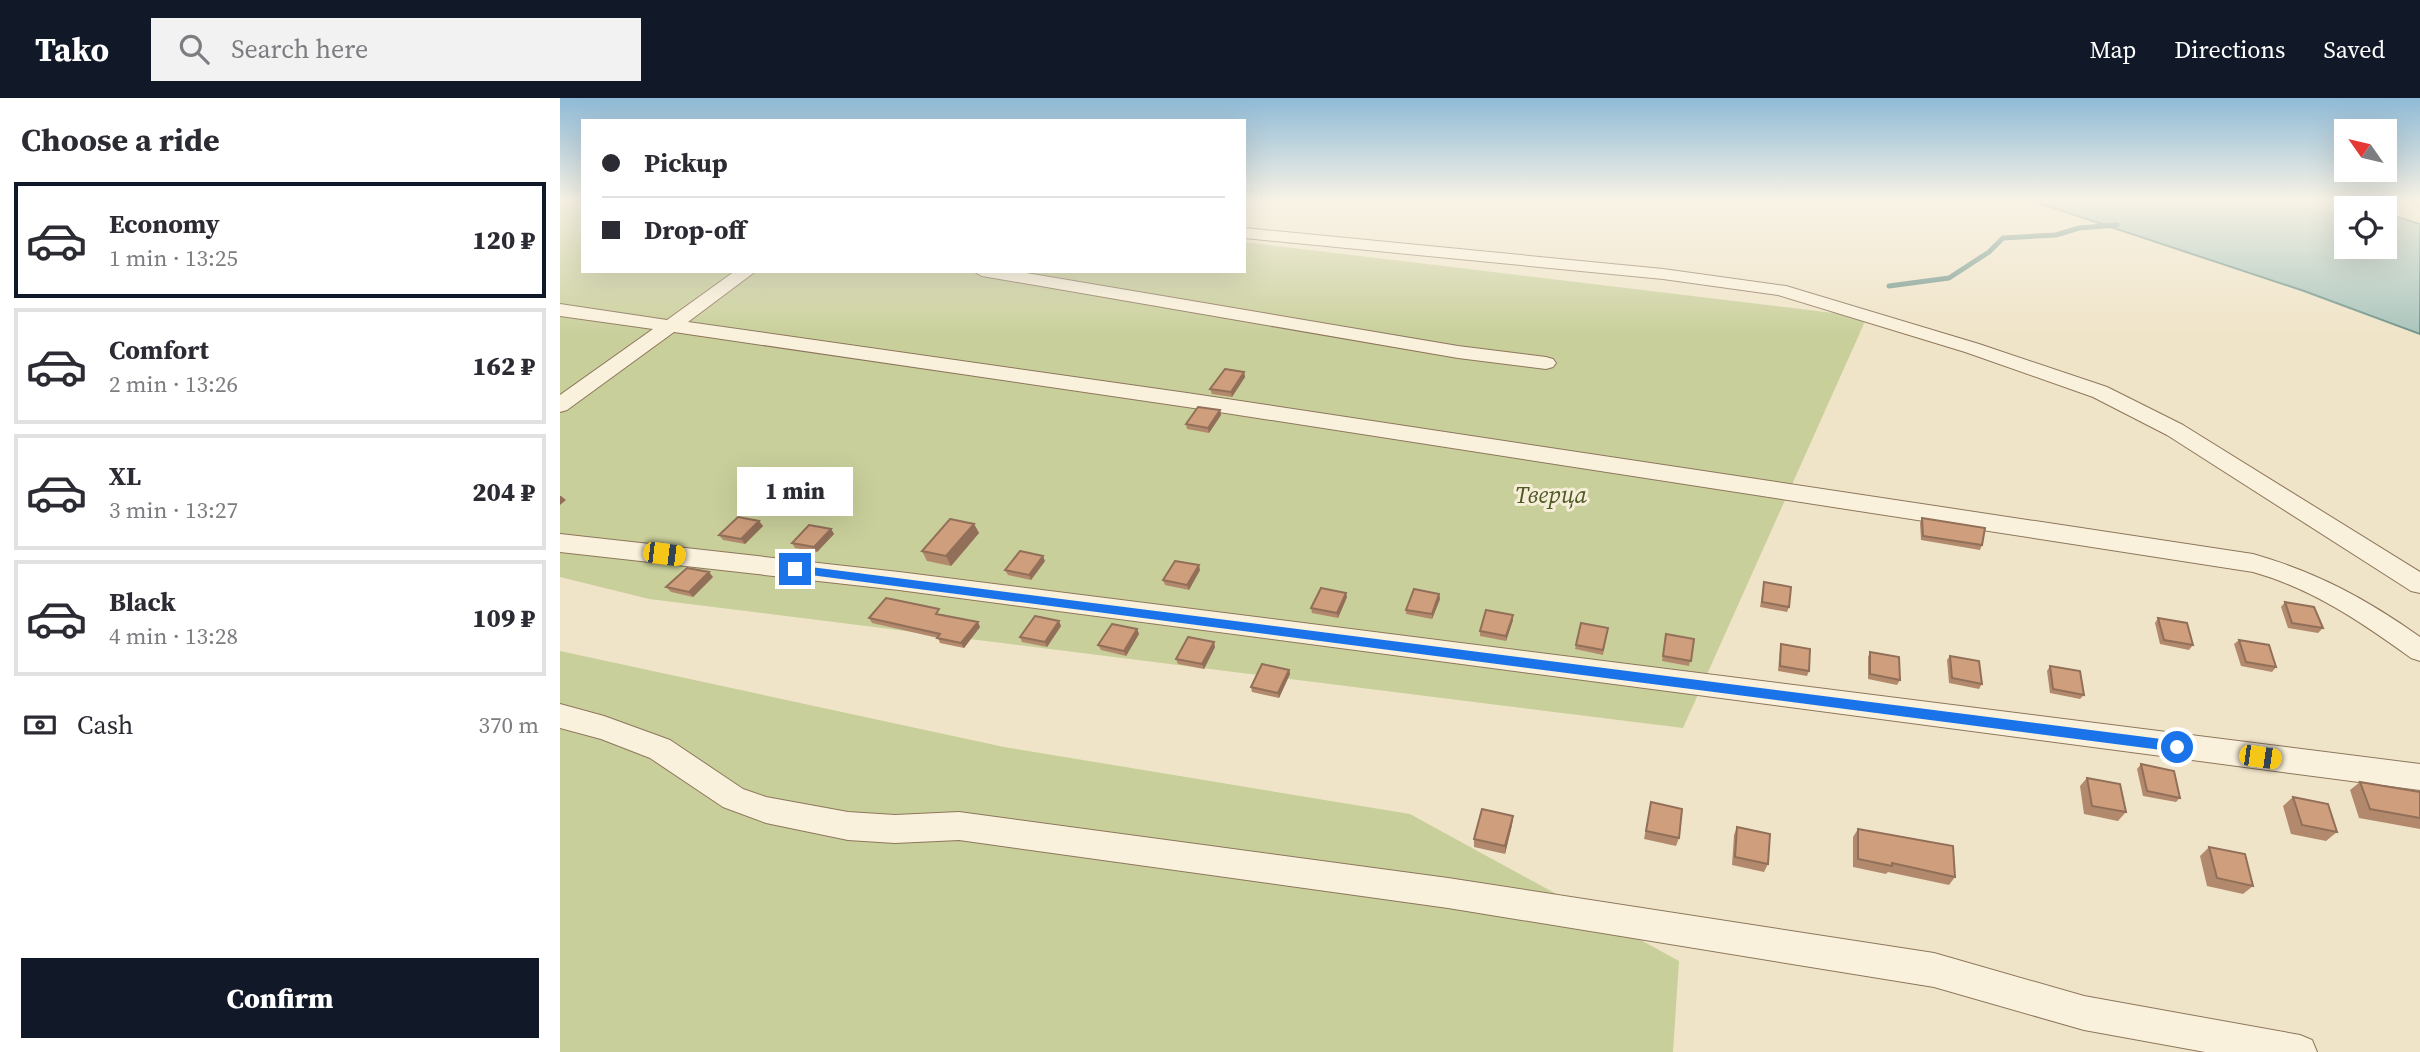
<!DOCTYPE html>
<meta charset="utf-8">
<style>
body{margin:0;font-family:"Source Serif 4",serif;background:#f2f2f3;color:#2b2b33;height:100vh;display:flex;flex-direction:column;font-size:26px;white-space:nowrap}
*{box-sizing:border-box;margin:0}
p{font-size:23px;color:#7c7c81}
.icon{flex:none;width:38px;height:38px;fill:none;stroke:currentColor;stroke-width:2;stroke-linecap:round;stroke-linejoin:round}
.map{position:relative;flex:1;overflow:hidden}
.side{display:flex;flex-direction:column;background:#fff;width:560px}
.side>*{flex:none}
.guide{position:absolute;left:21px;top:21px;width:665px;height:154px;border-radius:0px;box-shadow:0 7px 28px #0002;display:grid;align-content:center;height:154px;padding:0 21px;background:#fff}
.needle{width:46px;rotate:304deg}
.tools{position:absolute;left:1774px;top:21px;display:grid;gap:14px}
.tools a{display:grid;place-items:center;width:63px;height:63px;border-radius:0px;background:#fff;box-shadow:0 7px 28px #0002;font-size:35px}
.end{position:absolute;width:32px;height:32px;margin:-16px;border:9px solid #1a73e8;background:#fff;box-shadow:0 0 0 4px #fff}
.from{border-radius:50%}
.bubble{position:absolute;height:49px;border-radius:0px;background:#fff;box-shadow:0 7px 28px #0002;font-size:23px;font-weight:800;line-height:49px;text-align:center}
.car{position:absolute;width:21px;height:42px;margin:-21px -10px;border-radius:9px;box-shadow:0 0 5px 2px #0007;background:linear-gradient(#f5c518 24%,#345 0 40%,#f5c518 0 76%,#345 0 86%,#f5c518 0)}
.guide b{display:flex;align-items:center;gap:24px;height:66px;font-size:26px}
.guide b+b{border-top:2px solid #e1e1e2}
.guide i{width:18px;height:18px;background:#2b2b33}
ul{padding:0;list-style:none}
li{display:flex;align-items:center;gap:21px;height:116px;margin:0 14px 10px;padding:0 7px;border:4px solid #e1e1e2;border-radius:0px}
li div{flex:1}
li b{display:block;font-size:26px}
li em{font-style:normal;font-weight:800}
li.active{border-color:#111827}
li>.icon{width:63px;height:63px;stroke-width:1.5}
h2{padding:0 21px;font-size:32px;line-height:84px}
.pay{display:flex;align-items:center;gap:18px;height:77px;padding:0 21px;font-size:26px}
.pay p{margin-inline-start:auto}
.cta{display:flex;gap:14px;margin-top:auto;padding:14px 21px}
.cta a{flex:1;height:80px;border-radius:0px;background:#111827;color:#fff;font-size:28px;font-weight:800;line-height:80px;text-align:center}
header{display:flex;align-items:center;gap:42px;box-sizing:border-box;height:98px;padding:0 35px;background:#111827;color:#fff}
header strong{font-size:33px}
nav{display:flex;gap:38px;margin-inline-start:auto;font-size:24px}
.search{width:490px;height:63px;background:#f2f2f3;display:flex;align-items:center;gap:18px;box-sizing:border-box;padding:0 24px;border-radius:0px;color:#7c7c81;font-size:26px}
main{display:flex;flex:1;min-height:0}
.map>svg:first-child{display:block}
.green{fill:#c9cf9b}
.water{fill:#a9c4bc;stroke:#6f938a;stroke-width:2}
.lines{fill:none;stroke-linecap:round;stroke-linejoin:round}
.stream{stroke:#6f938a;stroke-width:5}
.minor-casing{stroke:#8d765c;stroke-width:2}
.minor{fill:#faf1dc;fill-rule:evenodd}
.wall{fill:#b2896c}
.shaded-wall{fill:#916f58}
.building{fill:#cf9f7d;stroke:#916f58;stroke-width:2}
.route{fill:#1a73e8}
.labels{text-anchor:middle;stroke-width:6;stroke-linejoin:round;paint-order:stroke}
.park-label{font-size:24px;font-style:italic;fill:#4d5a26;stroke:#f7eed8}
</style>
<header>
<strong>Tako</strong>
<div class="search"><svg class="icon" aria-label="search" viewBox="0 0 24 24"><circle cx="10" cy="10" r="6"/><path d="M15 15l6 6"/></svg>Search here</div>
<nav><a>Map</a><a>Directions</a><a>Saved</a></nav>
</header>
<main>
<section class="side">
<h2>Choose a ride</h2>
<ul>
<li class="active"><svg class="icon" aria-label="car" viewBox="0 0 24 24"><path d="M5 17H2v-5l4-1 3-4h7l3 4 3 1v5h-3M9 17h6M6 11h13"/><circle cx="7" cy="17" r="2"/><circle cx="17" cy="17" r="2"/></svg><div><b>Economy</b><p>1 min · 13:25</p></div><em>120 ₽</em></li>
<li><svg class="icon" aria-label="car" viewBox="0 0 24 24"><path d="M5 17H2v-5l4-1 3-4h7l3 4 3 1v5h-3M9 17h6M6 11h13"/><circle cx="7" cy="17" r="2"/><circle cx="17" cy="17" r="2"/></svg><div><b>Comfort</b><p>2 min · 13:26</p></div><em>162 ₽</em></li>
<li><svg class="icon" aria-label="car" viewBox="0 0 24 24"><path d="M5 17H2v-5l4-1 3-4h7l3 4 3 1v5h-3M9 17h6M6 11h13"/><circle cx="7" cy="17" r="2"/><circle cx="17" cy="17" r="2"/></svg><div><b>XL</b><p>3 min · 13:27</p></div><em>204 ₽</em></li>
<li><svg class="icon" aria-label="car" viewBox="0 0 24 24"><path d="M5 17H2v-5l4-1 3-4h7l3 4 3 1v5h-3M9 17h6M6 11h13"/><circle cx="7" cy="17" r="2"/><circle cx="17" cy="17" r="2"/></svg><div><b>Black</b><p>4 min · 13:28</p></div><em>109 ₽</em></li>
</ul>
<div class="pay"><svg class="icon" aria-label="cash" viewBox="0 0 24 24"><path d="M3 7h18v10H3z"/><circle cx="12" cy="12" r="2"/></svg>Cash<p>370 m</p></div>
<div class="cta"><a>Confirm</a></div>
</section>
<div class="map">
<svg width="1860" height="954" viewBox="0 0 1860 954">
<rect width="100%" height="100%" fill="#f0e4c8"/>
<!-- green -->
<path class="green" d="M 0,103 L 23,103 L 23,173 L 684,173 L 684,144 L 1307,219 L 1123,630 L 89,501 L 0,479 Z
M 0,553 L 444,649 L 850,716 L 1119,863 L 1113,954 L 0,954 Z"/>
<!-- water -->
<path class="water" d="M 1472,103 L 1784,103 L 1808,110 L 1787,110 L 1787,149 L 1825,149 L 1825,115 L 1860,126 L 1860,236 L 1744,193 Z"/>
<g class="lines">
<!-- stream -->
<path class="stream" d="M 1329,188 L 1389,180 L 1429,154 L 1443,140 L 1496,137 L 1519,130 L 1557,127"/>
<defs>
<path id="minor" d="M 684,130 L 1103,171 L 1226,188 L 1419,246 L 1547,289 L 1623,327 L 1860,474 L 1860,495 L 1851,493 L 1607,337 L 1533,299 L 1405,254 L 1218,197 L 1103,181 L 684,140 Z
M 175,173 L 196,173 L 128,224 L 627,295 L 1693,456 C 1756,474 1807,501 1860,539 L 1860,563 L 1851,560 C 1801,524 1753,491 1693,474 L 627,309 L 114,234 L 7,312 L 0,314 L 0,297 L 93,231 L 0,218 L 0,206 L 107,222 Z
M 413,173 L 455,173 L 898,248 L 986,259 L 993,261 L 996,265 L 993,269 L 986,271 L 898,260 L 422,178 Z
M 0,436 L 339,474 L 1860,666 L 1860,692 L 339,492 L 0,454 Z
M 0,606 L 44,618 L 110,642 L 183,691 L 206,699 L 288,714 L 335,717 L 399,714 L 888,780 L 1374,855 L 1524,898 L 1740,937 L 1752,942 L 1757,954 L 1645,954 L 1524,932 L 1374,889 L 888,810 L 399,742 L 335,745 L 288,742 L 206,725 L 163,709 L 90,660 L 41,641 L 0,630 Z"/>
</defs>
<!-- minor casing -->
<use href="#minor" class="minor-casing"/>
<!-- minor -->
<use href="#minor" class="minor"/>
</g>
<!-- wall -->
<path class="wall" d="M 684,274 L 685,279 L 672,299 L 652,296 L 650,291 Z
M 660,312 L 661,317 L 649,335 L 627,331 L 626,326 Z
M 1362,420 L 1422,447 L 1420,452 L 1361,442 L 1360,425 Z
M 199,423 L 203,428 L 185,446 L 163,442 L 159,437 Z
M 414,426 L 419,435 L 391,468 L 367,463 L 362,453 Z
M 271,431 L 274,436 L 257,454 L 235,450 L 232,445 Z
M 485,463 L 471,482 L 448,477 L 445,472 Z
M 640,472 L 629,492 L 605,487 L 603,482 Z
M 153,479 L 133,499 L 111,494 L 106,489 Z
M 1204,484 L 1229,509 L 1227,514 L 1200,509 Z
M 879,496 L 880,501 L 872,521 L 846,516 L 846,512 Z
M 787,499 L 778,520 L 752,515 L 751,510 Z
M 1725,504 L 1763,530 L 1758,535 L 1728,530 L 1721,509 Z
M 382,516 L 420,529 L 404,550 L 380,545 L 378,540 L 312,525 L 309,520 Z
M 1598,520 L 1633,547 L 1629,552 L 1600,546 L 1595,525 Z
M 953,522 L 946,543 L 920,538 L 920,533 Z
M 501,528 L 487,549 L 462,544 L 460,539 Z
M 1048,530 L 1043,557 L 1015,551 L 1016,547 Z
M 577,531 L 579,536 L 566,558 L 541,552 L 538,547 Z
M 1106,536 L 1134,541 L 1129,568 L 1102,563 Z
M 1679,542 L 1716,569 L 1712,574 L 1681,568 L 1674,546 Z
M 1221,546 L 1249,573 L 1247,578 L 1218,573 L 1220,551 Z
M 655,549 L 644,571 L 618,566 L 616,561 Z
M 1310,554 L 1340,582 L 1337,587 L 1308,581 L 1308,559 Z
M 1390,558 L 1422,586 L 1419,591 L 1389,585 L 1387,562 Z
M 1490,568 L 1524,597 L 1520,601 L 1490,595 L 1487,573 Z
M 729,572 L 730,576 L 719,600 L 692,594 L 691,589 Z
M 1581,666 L 1620,700 L 1616,704 L 1583,698 L 1577,671 Z
M 1527,680 L 1566,714 L 1558,723 L 1524,716 L 1520,688 Z
M 1800,684 L 1860,694 L 1860,731 L 1799,720 L 1790,692 Z
M 1733,699 L 1777,734 L 1766,743 L 1731,736 L 1723,708 Z
M 1091,704 L 1119,740 L 1116,748 L 1084,741 Z
M 953,718 L 952,727 L 945,756 L 914,749 L 914,741 Z
M 1177,729 L 1208,766 L 1204,774 L 1172,767 L 1174,737 Z
M 1298,731 L 1395,779 L 1389,787 L 1328,774 L 1326,776 L 1293,769 L 1293,739 Z
M 1649,749 L 1693,788 L 1683,796 L 1647,788 L 1640,758 Z"/>
<!-- shaded-wall -->
<path class="shaded-wall" d="M 684,274 L 685,279 L 672,299 L 671,294 Z
M 660,312 L 661,317 L 649,335 L 648,330 Z
M 0,398 L 1,398 L 6,402 L 0,407 Z
M 199,423 L 203,428 L 185,446 L 181,441 Z
M 414,426 L 419,435 L 391,468 L 386,458 Z
M 271,431 L 274,436 L 257,454 L 254,449 Z
M 483,458 L 485,463 L 471,482 L 469,477 Z
M 639,467 L 640,472 L 629,492 L 627,487 Z
M 149,474 L 153,479 L 133,499 L 129,494 Z
M 786,495 L 787,499 L 778,520 L 777,515 Z
M 879,496 L 880,501 L 872,521 L 872,516 Z
M 953,517 L 953,522 L 946,543 L 946,538 Z
M 499,523 L 501,528 L 487,549 L 485,544 Z
M 418,524 L 420,529 L 404,550 L 401,545 Z
M 577,531 L 579,536 L 566,558 L 564,553 Z
M 654,544 L 655,549 L 644,571 L 642,566 Z
M 729,572 L 730,576 L 719,600 L 718,595 Z
M 953,718 L 952,727 L 945,756 L 945,748 Z"/>
<!-- building -->
<path class="building" d="M 665,271 L 684,274 L 671,294 L 650,291 Z
M 638,309 L 660,312 L 648,330 L 626,326 Z
M 178,419 L 199,423 L 181,441 L 159,437 Z
M 1362,420 L 1425,430 L 1422,447 L 1363,438 Z
M 390,421 L 414,426 L 386,458 L 362,453 Z
M 249,427 L 271,431 L 254,449 L 232,445 Z
M 460,453 L 483,458 L 469,477 L 445,472 Z
M 615,463 L 639,467 L 627,487 L 603,482 Z
M 127,470 L 149,474 L 129,494 L 106,489 Z
M 1204,484 L 1231,489 L 1229,509 L 1202,504 Z
M 761,490 L 786,495 L 777,515 L 751,510 Z
M 854,491 L 879,496 L 872,516 L 846,512 Z
M 326,500 L 379,511 L 376,516 L 418,524 L 401,545 L 377,540 L 380,536 L 309,520 Z
M 1725,504 L 1754,509 L 1763,530 L 1732,525 Z
M 926,512 L 953,517 L 946,538 L 920,533 Z
M 475,518 L 499,523 L 485,544 L 460,539 Z
M 1598,520 L 1627,525 L 1633,547 L 1604,542 Z
M 1021,525 L 1048,530 L 1043,552 L 1016,547 Z
M 552,526 L 577,531 L 564,553 L 538,547 Z
M 1106,536 L 1134,541 L 1131,563 L 1103,558 Z
M 628,539 L 654,544 L 642,566 L 616,561 Z
M 1679,542 L 1709,547 L 1716,569 L 1686,564 Z
M 1221,546 L 1250,551 L 1249,573 L 1220,568 Z
M 1310,554 L 1339,559 L 1340,582 L 1310,576 Z
M 1390,558 L 1419,563 L 1422,586 L 1392,580 Z
M 702,566 L 729,572 L 718,595 L 691,589 Z
M 1490,568 L 1520,573 L 1524,597 L 1493,591 Z
M 1581,666 L 1614,673 L 1620,700 L 1587,693 Z
M 1527,680 L 1560,686 L 1566,714 L 1532,708 Z
M 1800,684 L 1860,694 L 1860,720 L 1810,711 Z
M 1733,699 L 1768,706 L 1777,734 L 1742,727 Z
M 1091,704 L 1122,711 L 1119,740 L 1086,733 Z
M 922,711 L 953,718 L 945,748 L 914,741 Z
M 1177,729 L 1210,736 L 1208,766 L 1175,759 Z
M 1298,731 L 1393,748 L 1395,779 L 1332,765 L 1332,768 L 1298,761 Z
M 1649,749 L 1685,756 L 1693,788 L 1657,780 Z"/>
<!-- sky -->
<linearGradient id="sky" x2="0" y2="1"><stop stop-color="#8fbad6"/><stop offset="0.43" stop-color="#f8f3e6"/><stop offset="1" stop-color="#f8f3e6" stop-opacity="0"/></linearGradient>
<rect width="1860" height="237" fill="url(#sky)"/>
<!-- route -->
<path class="route" d="M 235,467 L 1617,643 L 1623,649 L 1617,654 L 235,475 L 229,471 Z"/>
<g class="labels">
<!-- park labels -->
<g class="park-label">
<text x="991" y="405">Тверца</text>
</g>
</g>
</svg>
<div class="tools">
<a><svg class="needle" viewBox="-14 -14 28 28"><path d="M0-13l5 13h-10z" fill="#e53935"/><path d="M0 13l5-13h-10z" fill="#7c7c81"/></svg></a>
<a><svg class="icon" aria-label="locate" viewBox="0 0 24 24"><circle cx="12" cy="12" r="6"/><path d="M12 2v4M12 18v4M2 12h4M18 12h4"/></svg></a>
</div>
<i class="end from" style="left:1617px;top:649px"></i>
<i class="end" style="left:235px;top:471px"></i>
<div class="bubble" style="left:177px;top:369px;width:116px">1 min</div>
<i class="car" style="left:104px;top:456px;rotate:97deg"></i>
<i class="car" style="left:1700px;top:659px;rotate:98deg"></i>
<div class="guide">
<b><i class="from"></i>Pickup</b>
<b><i></i>Drop-off</b>
</div>
</div>
</main>
